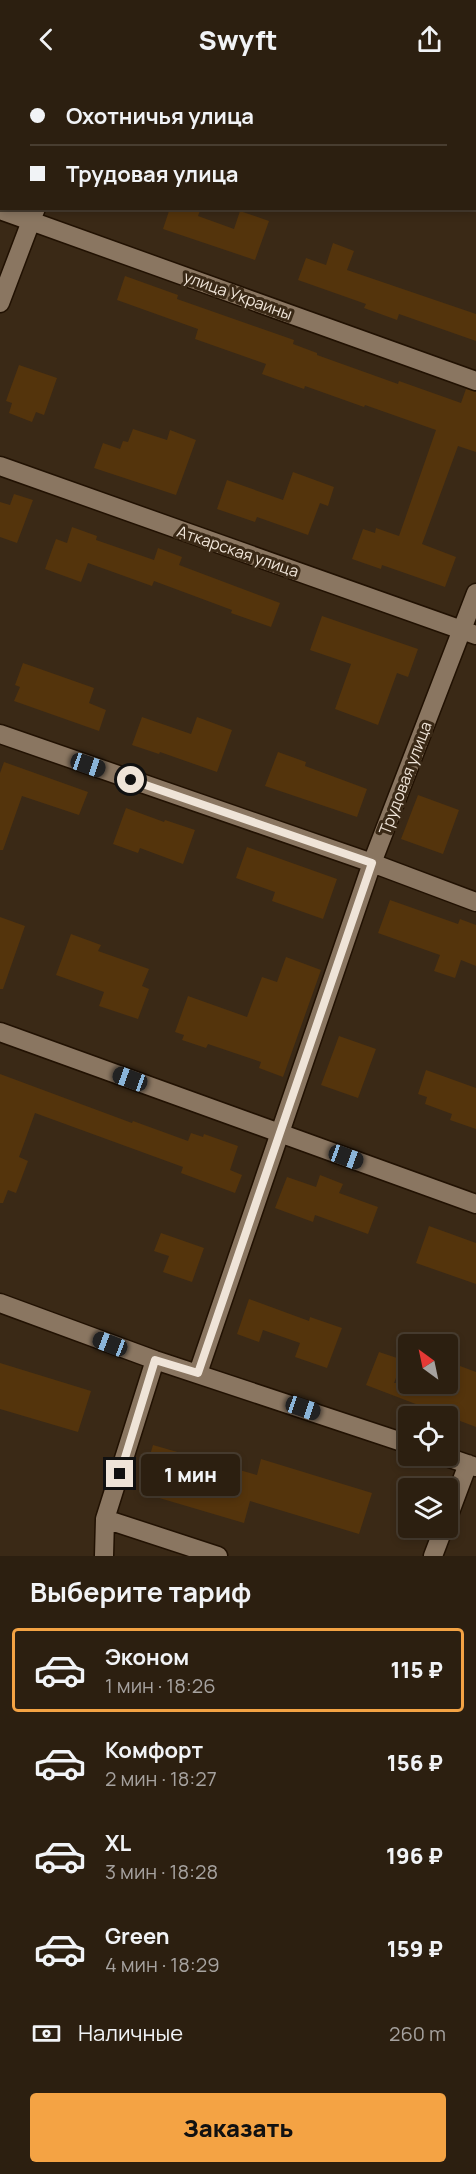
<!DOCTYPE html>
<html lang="ru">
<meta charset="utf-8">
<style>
body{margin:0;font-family:Manrope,sans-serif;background:#342719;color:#f1f3f6;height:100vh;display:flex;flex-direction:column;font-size:22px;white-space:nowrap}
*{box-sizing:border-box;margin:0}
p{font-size:20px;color:#a6a29f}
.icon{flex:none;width:33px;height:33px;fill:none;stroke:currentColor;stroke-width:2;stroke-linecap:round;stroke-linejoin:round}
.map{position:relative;height:1478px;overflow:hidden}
.panel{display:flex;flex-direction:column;background:#2c1f10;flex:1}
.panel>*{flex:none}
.top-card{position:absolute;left:0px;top:0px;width:477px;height:132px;box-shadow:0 3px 9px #0003,0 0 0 2px #483d30;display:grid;align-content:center;height:132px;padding:0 30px;background:#2c1f10}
.needle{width:39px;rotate:327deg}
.fabs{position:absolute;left:398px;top:1256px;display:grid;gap:12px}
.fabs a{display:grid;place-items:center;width:60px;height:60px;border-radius:6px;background:#2c1f10;box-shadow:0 3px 9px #0003,0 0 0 2px #483d30;font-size:30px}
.end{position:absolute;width:27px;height:27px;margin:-14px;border:8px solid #efe4d8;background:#111;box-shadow:0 0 0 3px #111}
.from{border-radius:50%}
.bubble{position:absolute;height:42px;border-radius:6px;background:#2c1f10;box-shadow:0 3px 9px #0003,0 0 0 2px #483d30;font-size:20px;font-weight:800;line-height:42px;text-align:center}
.car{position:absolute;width:18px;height:36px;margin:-18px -9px;border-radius:8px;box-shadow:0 0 4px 2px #0007;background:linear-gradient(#222 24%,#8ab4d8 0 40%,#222 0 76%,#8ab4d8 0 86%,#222 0)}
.top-card b{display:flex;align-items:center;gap:21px;height:57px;font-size:22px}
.top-card b+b{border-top:2px solid #483d30}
.top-card i{width:15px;height:15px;background:#f1f3f6}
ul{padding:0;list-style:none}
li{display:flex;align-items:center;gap:18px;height:84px;margin:0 12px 9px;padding:0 18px;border:3px solid transparent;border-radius:6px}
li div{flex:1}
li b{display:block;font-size:22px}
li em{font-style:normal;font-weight:800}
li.selected{border-color:#f4a344}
li>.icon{width:54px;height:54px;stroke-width:1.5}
h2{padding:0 30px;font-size:27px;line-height:72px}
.pay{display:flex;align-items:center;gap:15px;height:66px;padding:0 30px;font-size:22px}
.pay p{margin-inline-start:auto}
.action{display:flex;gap:12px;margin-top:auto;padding:12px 30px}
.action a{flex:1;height:69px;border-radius:6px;background:#f4a344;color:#111;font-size:24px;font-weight:800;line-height:69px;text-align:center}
header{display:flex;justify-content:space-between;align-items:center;height:78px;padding:0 30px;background:#2c1f10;font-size:27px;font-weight:800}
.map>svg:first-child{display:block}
.building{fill:#54340c}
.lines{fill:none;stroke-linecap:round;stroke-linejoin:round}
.minor-casing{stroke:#211102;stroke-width:21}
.minor{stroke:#8a7661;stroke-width:18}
.route{stroke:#efe4d8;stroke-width:8}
.labels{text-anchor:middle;stroke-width:6;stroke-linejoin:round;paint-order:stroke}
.street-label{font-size:16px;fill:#efe4d8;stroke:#3a2916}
</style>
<header><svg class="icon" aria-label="back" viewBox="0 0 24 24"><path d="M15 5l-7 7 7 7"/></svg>Swyft<svg class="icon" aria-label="share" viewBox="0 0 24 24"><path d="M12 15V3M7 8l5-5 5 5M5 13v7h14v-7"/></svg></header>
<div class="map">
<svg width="476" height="1478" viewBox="0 0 476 1478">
<rect width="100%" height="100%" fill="#3a2916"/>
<!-- building -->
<path class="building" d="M 170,130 L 201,130 L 198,138 L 234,151 L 240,133 L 269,143 L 255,182 L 163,151 Z
M 333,165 L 354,173 L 347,192 L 476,236 L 476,263 L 399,236 L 397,242 L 364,230 L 366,226 L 298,202 L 306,180 L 326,187 Z
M 125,198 L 178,217 L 177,221 L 294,262 L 293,266 L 317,275 L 317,277 L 398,306 L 399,303 L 461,325 L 466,311 L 476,314 L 476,374 L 458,368 L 422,466 L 456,479 L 445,509 L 382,487 L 381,491 L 352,481 L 363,451 L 375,455 L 376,450 L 399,458 L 436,352 L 365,327 L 364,329 L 305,308 L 304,311 L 262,296 L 266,286 L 195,261 L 198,251 L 117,222 Z
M 19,287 L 57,300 L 44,337 L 36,334 L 32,344 L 9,335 L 12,325 L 6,323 Z
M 133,351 L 167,362 L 170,352 L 196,362 L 176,417 L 94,390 L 103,365 L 120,371 L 123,363 L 128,364 Z
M 293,394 L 334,409 L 328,428 L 320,425 L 308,457 L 257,439 L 255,444 L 217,431 L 227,402 L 283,422 Z
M 14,416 L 33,422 L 17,465 L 0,459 L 0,424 L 10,427 Z
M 72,449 L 97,458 L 96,462 L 154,482 L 158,470 L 182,479 L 179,487 L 280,525 L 271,549 L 231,535 L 232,532 L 154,503 L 152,508 L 88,485 L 81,504 L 45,491 L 56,461 L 67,465 Z
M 322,538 L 418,571 L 408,599 L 397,595 L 378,647 L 335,631 L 351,586 L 310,572 Z
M 23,585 L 94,610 L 89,625 L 106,632 L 99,653 L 14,623 L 20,609 L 15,607 Z
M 142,639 L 191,656 L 197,639 L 232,652 L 217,694 L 160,674 L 159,676 L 132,667 Z
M 278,674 L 306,684 L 305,688 L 367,711 L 357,739 L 265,708 Z
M 4,684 L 88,714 L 79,737 L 22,718 L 3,772 L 0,772 L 0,695 Z
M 418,717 L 459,732 L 443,776 L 401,761 Z
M 126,730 L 164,744 L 165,742 L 195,752 L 183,786 L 140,770 L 138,775 L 113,766 Z
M 247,769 L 337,801 L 323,841 L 272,823 L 275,814 L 236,800 Z
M 390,822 L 458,846 L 460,841 L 476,847 L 476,888 L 461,882 L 455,900 L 434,893 L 440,877 L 378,855 Z
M 0,839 L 25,848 L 3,911 L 0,911 Z
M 71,856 L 101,867 L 98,873 L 149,891 L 142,908 L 149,911 L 138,941 L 99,928 L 104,914 L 56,897 Z
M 286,879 L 321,892 L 283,999 L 259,990 L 261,984 L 208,966 L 206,970 L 182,962 L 184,957 L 175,954 L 188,918 L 247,939 L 262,899 L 277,904 Z
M 339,958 L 376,971 L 358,1020 L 321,1007 Z
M 426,992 L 476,1010 L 476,1051 L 450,1042 L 452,1036 L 425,1026 L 427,1019 L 418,1016 Z
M 0,996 L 132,1045 L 133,1043 L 188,1063 L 191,1055 L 203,1059 L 204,1056 L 238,1068 L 230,1092 L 242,1097 L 235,1115 L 181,1095 L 183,1089 L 35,1035 L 19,1079 L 28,1083 L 16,1115 L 8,1112 L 3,1125 L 0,1125 Z
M 320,1097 L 343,1106 L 339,1115 L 378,1129 L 368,1156 L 315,1137 L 313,1144 L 275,1130 L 287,1099 L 316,1109 Z
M 429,1148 L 476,1165 L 476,1206 L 416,1185 Z
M 161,1155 L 204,1170 L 192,1204 L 163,1194 L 169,1178 L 154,1173 Z
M 249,1221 L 309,1243 L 310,1239 L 342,1250 L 327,1290 L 295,1279 L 300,1265 L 263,1252 L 259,1264 L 237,1256 Z
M 379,1274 L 403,1282 L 394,1305 L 447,1305 L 452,1285 L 476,1294 L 476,1349 L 366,1307 Z
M 0,1285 L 91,1313 L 78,1354 L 0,1331 Z
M 153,1367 L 257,1397 L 261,1381 L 372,1415 L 359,1456 L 250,1423 L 244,1445 L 139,1414 Z"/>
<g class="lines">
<defs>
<path id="minor" d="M 365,0 L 370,2
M 82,2 L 83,0
M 0,132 L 476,303
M 0,225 L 36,130
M 0,388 L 476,557
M 0,656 L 372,785 L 476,824
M 0,954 L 476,1126
M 0,1225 L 155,1282 L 408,1366
M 198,1295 L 372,785 L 476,515
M 441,1377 L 476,1389
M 105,1441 L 218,1478
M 447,1442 L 468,1386
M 104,1478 L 105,1441 L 155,1282
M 433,1478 L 444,1449"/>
</defs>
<!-- minor casing -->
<use href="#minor" class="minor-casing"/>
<!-- minor -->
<use href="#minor" class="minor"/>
</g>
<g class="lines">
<!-- route -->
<path class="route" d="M 120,1396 L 155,1282 L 198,1295 L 372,785 L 131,702"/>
</g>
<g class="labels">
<!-- street labels -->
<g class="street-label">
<text transform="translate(238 217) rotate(20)" y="6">улица Украины</text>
<text transform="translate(238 473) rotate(19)" y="6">Аткарская улица</text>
<text transform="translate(405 700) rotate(-69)" y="6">Трудовая улица</text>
</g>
</g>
</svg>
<div class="fabs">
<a><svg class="needle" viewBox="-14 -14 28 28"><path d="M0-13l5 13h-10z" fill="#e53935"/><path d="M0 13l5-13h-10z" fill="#a6a29f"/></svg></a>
<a><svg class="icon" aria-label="locate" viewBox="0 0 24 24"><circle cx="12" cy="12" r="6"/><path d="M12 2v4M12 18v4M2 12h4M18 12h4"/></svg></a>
<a><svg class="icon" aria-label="layers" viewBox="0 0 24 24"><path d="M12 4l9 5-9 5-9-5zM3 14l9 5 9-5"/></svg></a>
</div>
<i class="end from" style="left:131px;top:702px"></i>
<i class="end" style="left:120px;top:1396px"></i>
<div class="bubble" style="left:141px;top:1376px;width:99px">1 мин</div>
<i class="car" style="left:88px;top:687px;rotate:109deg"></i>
<i class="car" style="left:130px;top:1001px;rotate:290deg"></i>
<i class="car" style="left:346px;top:1079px;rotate:110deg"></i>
<i class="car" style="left:110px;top:1266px;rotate:291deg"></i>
<i class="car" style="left:303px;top:1330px;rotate:109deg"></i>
<div class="top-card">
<b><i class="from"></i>Охотничья улица</b>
<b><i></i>Трудовая улица</b>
</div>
</div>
<section class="panel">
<h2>Выберите тариф</h2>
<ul>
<li class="selected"><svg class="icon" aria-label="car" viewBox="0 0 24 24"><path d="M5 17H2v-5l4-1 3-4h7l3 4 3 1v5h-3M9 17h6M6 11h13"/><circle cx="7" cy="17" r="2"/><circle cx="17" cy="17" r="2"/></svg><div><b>Эконом</b><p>1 мин · 18:26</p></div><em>115 ₽</em></li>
<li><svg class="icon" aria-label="car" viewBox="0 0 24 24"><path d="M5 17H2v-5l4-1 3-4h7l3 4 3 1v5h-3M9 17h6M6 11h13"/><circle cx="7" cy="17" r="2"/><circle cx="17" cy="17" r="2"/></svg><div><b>Комфорт</b><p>2 мин · 18:27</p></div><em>156 ₽</em></li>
<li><svg class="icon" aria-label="car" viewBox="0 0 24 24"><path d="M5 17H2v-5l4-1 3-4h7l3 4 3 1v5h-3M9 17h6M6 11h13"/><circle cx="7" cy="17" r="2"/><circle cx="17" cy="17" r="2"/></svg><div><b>XL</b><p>3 мин · 18:28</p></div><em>196 ₽</em></li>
<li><svg class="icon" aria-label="car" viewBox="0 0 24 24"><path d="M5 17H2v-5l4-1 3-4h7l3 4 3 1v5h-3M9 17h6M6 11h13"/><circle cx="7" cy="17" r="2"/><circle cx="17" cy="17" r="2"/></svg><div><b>Green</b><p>4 мин · 18:29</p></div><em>159 ₽</em></li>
</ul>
<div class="pay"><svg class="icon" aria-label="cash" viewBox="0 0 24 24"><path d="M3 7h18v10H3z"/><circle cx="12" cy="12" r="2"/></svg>Наличные<p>260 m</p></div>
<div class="action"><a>Заказать</a></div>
</section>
